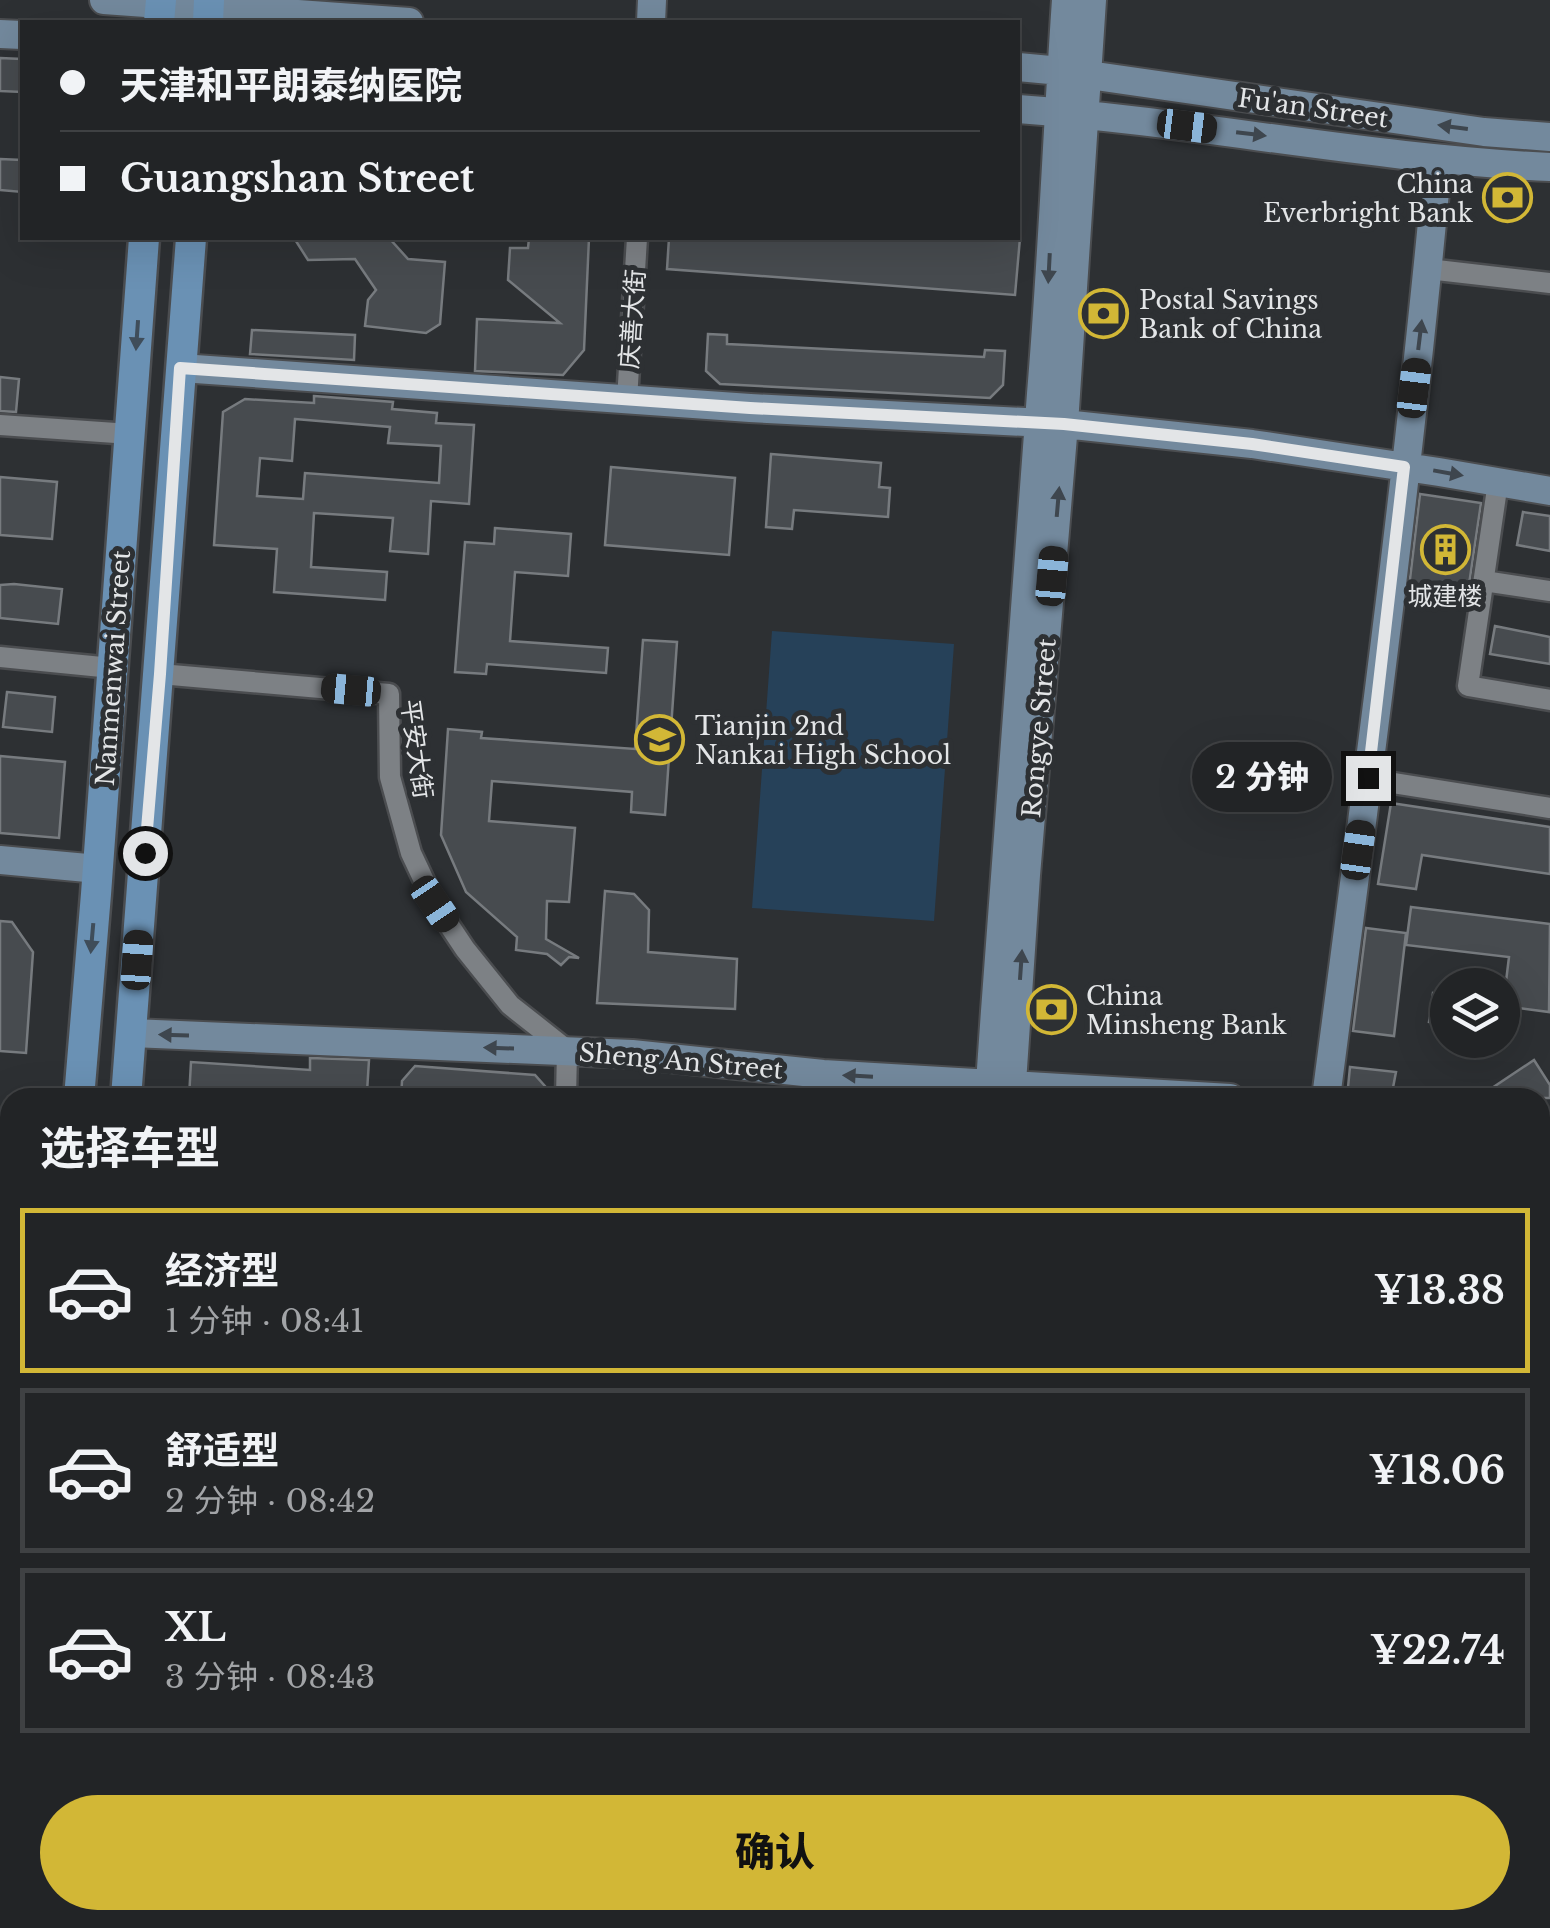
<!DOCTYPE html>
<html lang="zh">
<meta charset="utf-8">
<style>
body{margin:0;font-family:"Libre Baskerville","Noto Sans SC",serif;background:#2e3032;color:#f1f3f6;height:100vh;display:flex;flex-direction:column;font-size:38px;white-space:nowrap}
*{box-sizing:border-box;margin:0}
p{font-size:32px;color:#a2a4a7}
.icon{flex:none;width:55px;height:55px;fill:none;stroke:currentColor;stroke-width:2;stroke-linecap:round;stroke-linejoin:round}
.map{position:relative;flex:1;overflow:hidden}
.sheet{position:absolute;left:0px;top:1088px;width:1550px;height:842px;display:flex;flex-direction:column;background:#222426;border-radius:30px 30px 0 0;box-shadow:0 10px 40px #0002,0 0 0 2px #3f4143}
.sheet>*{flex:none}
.banner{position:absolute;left:20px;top:20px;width:1000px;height:220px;border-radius:0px;box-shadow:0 10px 40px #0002,0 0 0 2px #3f4143;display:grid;align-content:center;height:220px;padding:0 40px;background:#222426}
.controls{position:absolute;left:1430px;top:968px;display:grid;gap:20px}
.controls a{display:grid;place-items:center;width:90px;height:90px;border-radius:50%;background:#222426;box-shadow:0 10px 40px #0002,0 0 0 2px #3f4143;font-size:50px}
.end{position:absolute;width:45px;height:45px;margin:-22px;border:12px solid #e3e5e7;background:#111;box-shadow:0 0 0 5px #111}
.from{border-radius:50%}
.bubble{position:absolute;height:70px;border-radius:35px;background:#222426;box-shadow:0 10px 40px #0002,0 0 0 2px #3f4143;font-size:32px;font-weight:800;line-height:70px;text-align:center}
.car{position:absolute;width:30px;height:60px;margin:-30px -15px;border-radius:12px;box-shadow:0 0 8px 2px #0007;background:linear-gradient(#222 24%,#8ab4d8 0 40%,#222 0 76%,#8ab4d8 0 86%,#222 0)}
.banner b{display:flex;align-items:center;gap:35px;height:95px;font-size:38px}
.banner b+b{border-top:2px solid #3f4143}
.banner i{width:25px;height:25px;background:#f1f3f6}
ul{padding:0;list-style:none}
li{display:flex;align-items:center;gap:30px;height:165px;margin:0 20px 15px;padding:0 20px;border:5px solid #3f4143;border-radius:0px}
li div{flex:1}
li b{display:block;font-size:38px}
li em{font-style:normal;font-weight:800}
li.active{border-color:#d2b736}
li>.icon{width:90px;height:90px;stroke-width:1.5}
h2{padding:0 40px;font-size:45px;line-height:120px}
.primary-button{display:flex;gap:20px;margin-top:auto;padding:20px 40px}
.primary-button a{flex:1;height:115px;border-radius:60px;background:#d2b736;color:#111;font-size:40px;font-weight:800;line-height:115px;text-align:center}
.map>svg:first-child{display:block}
.green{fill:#264159}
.building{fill:#474b4f;stroke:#777b7f;stroke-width:2.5;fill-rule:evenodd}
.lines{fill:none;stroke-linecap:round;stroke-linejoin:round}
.street-casing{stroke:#4b4d50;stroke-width:25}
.secondary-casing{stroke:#4b4d50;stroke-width:32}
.primary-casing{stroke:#4b4d50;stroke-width:35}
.street{stroke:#7d8185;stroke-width:20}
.secondary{stroke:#73899d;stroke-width:28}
.primary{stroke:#6a91b4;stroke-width:30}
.oneway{fill:#3e464e}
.oneway2{fill:#3f4d5a}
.route{stroke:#e3e5e7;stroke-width:12}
.labels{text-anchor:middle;stroke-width:10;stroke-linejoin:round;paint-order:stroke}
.street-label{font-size:25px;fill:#e3e5e7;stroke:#2d3033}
.poi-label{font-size:25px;fill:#e3e5e7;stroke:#2d3033;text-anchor:start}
</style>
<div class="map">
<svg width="1550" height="1928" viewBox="0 0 1550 1928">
<rect width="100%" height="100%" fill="#2d3033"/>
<!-- green -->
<path class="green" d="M 772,631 L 954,644 L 934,921 L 752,908 Z
M 1540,1546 L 1550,1553 L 1550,1731 L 1540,1747 Z"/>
<!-- building -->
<path class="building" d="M 0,58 L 22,59 L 22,92 L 0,91 Z
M 0,159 L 22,160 L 22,192 L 0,190 Z
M 294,238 L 389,238 L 408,259 L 445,262 L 440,324 L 426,333 L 365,326 L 368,300 L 376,290 L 355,259 L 308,260 Z
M 529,238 L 589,238 L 584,350 L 563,375 L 475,371 L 477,319 L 560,323 L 508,280 L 510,248 L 528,248 Z
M 669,238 L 1020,238 L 1015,295 L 667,269 Z
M 252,330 L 355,335 L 354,360 L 250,354 Z
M 708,334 L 727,335 L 727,344 L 984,357 L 985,350 L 1005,351 L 1003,385 L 990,398 L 720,384 L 706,371 Z
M 0,377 L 19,379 L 16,412 L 0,411 Z
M 314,396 L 393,402 L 392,409 L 437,413 L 436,423 L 474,425 L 469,504 L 431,501 L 428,554 L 390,551 L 393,518 L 314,513 L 311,567 L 387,572 L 385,600 L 274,592 L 277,549 L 214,545 L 223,412 L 245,399 L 314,403 ZM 295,419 L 390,427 L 388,443 L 441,446 L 439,483 L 305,473 L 303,499 L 257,496 L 260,458 L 292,461 Z
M 771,454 L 881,463 L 879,487 L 890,488 L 888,517 L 794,510 L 792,529 L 766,527 Z
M 611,467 L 735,478 L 729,555 L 605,545 Z
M 0,477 L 57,482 L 52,539 L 0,535 Z
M 1420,494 L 1481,503 L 1466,605 L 1408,596 Z
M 1523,512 L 1550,516 L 1550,551 L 1517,545 Z
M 495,528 L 571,534 L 568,576 L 515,572 L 510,641 L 608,648 L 606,673 L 487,664 L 486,674 L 455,672 L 465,542 L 494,544 Z
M 14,584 L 62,589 L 58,624 L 0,618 L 0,585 Z
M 1495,626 L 1550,637 L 1550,664 L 1490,654 Z
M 643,640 L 677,642 L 665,815 L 631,812 L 632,792 L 492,781 L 489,821 L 575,828 L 569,902 L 547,901 L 546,939 L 579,958 L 569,957 L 561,965 L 547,954 L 516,950 L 517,937 L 466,892 L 441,835 L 448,729 L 482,732 L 481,738 L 635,749 Z
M 7,692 L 55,697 L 52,732 L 3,727 Z
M 0,756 L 65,762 L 59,838 L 0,833 Z
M 1391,803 L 1550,827 L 1550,874 L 1422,855 L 1416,889 L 1378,884 Z
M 605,891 L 634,894 L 649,910 L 648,952 L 737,959 L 735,1009 L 597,1003 Z
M 1411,907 L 1550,924 L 1549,1012 L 1503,1006 L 1509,957 L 1406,945 Z
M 0,921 L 12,922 L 33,952 L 26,1053 L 0,1051 Z
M 1366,928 L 1406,933 L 1394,1036 L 1353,1031 Z
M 1433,993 L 1448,995 L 1448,1025 L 1429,1022 Z
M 310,1058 L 369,1060 L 367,1092 L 334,1090 L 334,1098 L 283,1098 L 223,1093 L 223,1098 L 189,1098 L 191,1062 L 310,1070 Z
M 1534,1060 L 1550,1085 L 1550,1098 L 1477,1098 Z
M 415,1066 L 535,1075 L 552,1094 L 552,1098 L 401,1098 L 402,1081 Z
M 1350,1067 L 1396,1072 L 1391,1098 L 1347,1098 Z"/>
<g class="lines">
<defs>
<path id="street" d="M 1428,269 L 1550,283
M 627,400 L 637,238
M 0,425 L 130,434
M 1498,482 L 1468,686 L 1550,700
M 1484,581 L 1550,591
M 0,657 L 112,668
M 160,674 L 389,694 L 390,777 L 411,853 L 435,904 L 465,949 L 510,1005 L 567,1050 L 566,1098
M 1368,779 L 1550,808
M 1540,1534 L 1550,1541
M 1540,1777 L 1550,1761
M 937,1920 L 937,1928
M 1223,1920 L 1235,1928
M 1443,1928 L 1448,1920"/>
<path id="secondary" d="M 104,0 L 409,22
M 651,22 L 652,0
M 0,34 L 22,35
M 1018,67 L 1061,71 L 1484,132 L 1550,137
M 1018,109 C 1196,122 1372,159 1550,167
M 181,368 L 750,408 L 1064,424 L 1252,444 L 1439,472 L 1550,491
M 0,860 L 98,869
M 132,1033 L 632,1054 L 823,1074 L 1230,1098
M 989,1098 C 1005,863 1023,628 1041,394 C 1052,263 1057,131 1066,0
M 1011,1098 L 1026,875 L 1064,424 L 1092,0
M 1326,1098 C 1367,785 1409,473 1438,160
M 1540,1172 L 1550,1166
M 1540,1323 L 1550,1330
M 0,1722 L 10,1723
M 1540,1817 L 1550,1824"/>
<path id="primary" d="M 159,22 L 161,0
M 208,22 L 209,0
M 79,1098 L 96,894 L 144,238
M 126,1098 L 191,238
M 6,1928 L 10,1881
M 59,1928 L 60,1920"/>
</defs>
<!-- street casing -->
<use href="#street" class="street-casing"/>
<!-- secondary casing -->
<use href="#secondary" class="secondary-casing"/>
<!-- primary casing -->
<use href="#primary" class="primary-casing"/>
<!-- street -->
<use href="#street" class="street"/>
<!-- secondary -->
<use href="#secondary" class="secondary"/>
<!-- primary -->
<use href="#primary" class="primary"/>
</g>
<!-- one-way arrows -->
<defs><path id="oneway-solid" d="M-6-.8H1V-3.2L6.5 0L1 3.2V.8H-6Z" transform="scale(2.5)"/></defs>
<g class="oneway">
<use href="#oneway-solid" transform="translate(1453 127) rotate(-172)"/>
<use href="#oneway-solid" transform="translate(1251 134) rotate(7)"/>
<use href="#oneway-solid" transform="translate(1049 268) rotate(93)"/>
<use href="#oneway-solid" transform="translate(1420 335) rotate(-83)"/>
<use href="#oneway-solid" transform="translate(1448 473) rotate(10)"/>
<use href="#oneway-solid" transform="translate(1058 502) rotate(-85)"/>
<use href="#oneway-solid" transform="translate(1021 965) rotate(-86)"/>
<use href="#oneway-solid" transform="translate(174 1035) rotate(-178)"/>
<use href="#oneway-solid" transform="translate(499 1048) rotate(-178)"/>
<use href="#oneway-solid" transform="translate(858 1076) rotate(-177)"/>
</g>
<g class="oneway2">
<use href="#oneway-solid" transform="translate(137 335) rotate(94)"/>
<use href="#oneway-solid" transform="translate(92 938) rotate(95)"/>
</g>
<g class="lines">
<!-- route -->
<path class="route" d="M 145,853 L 160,674 L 180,368 L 750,408 L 1064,424 L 1252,444 L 1404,467 L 1368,778"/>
</g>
<!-- icons -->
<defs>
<symbol id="bank-ring" viewBox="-11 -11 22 22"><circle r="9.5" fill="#2d3033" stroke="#d2b736" stroke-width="1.5"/><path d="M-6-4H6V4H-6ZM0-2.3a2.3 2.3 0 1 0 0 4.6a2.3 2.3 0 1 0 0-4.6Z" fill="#d2b736"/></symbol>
<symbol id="building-ring" viewBox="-11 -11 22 22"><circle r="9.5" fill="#2d3033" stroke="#d2b736" stroke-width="1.5"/><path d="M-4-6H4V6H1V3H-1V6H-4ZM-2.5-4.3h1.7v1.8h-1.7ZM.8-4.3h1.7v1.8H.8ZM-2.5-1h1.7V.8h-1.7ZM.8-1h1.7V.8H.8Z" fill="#d2b736"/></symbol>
<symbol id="school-ring" viewBox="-11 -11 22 22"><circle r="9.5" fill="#2d3033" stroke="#d2b736" stroke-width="1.5"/><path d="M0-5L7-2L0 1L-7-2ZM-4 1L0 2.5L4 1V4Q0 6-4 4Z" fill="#d2b736"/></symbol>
</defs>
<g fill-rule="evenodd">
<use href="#bank-ring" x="1480" y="170" width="55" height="55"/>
<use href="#bank-ring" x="1076" y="286" width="55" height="55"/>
<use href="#building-ring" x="1418" y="522" width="55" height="55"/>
<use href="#school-ring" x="632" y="712" width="55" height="55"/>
<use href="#bank-ring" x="1024" y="982" width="55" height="55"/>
</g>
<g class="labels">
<!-- street labels -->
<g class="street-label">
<text transform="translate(1313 108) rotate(8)" y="9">Fu'an Street</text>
<text transform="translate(632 319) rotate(-86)" y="9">庆善大街</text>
<text transform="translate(113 668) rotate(-86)" y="9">Nanmenwai Street</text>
<text transform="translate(1039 728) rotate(-85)" y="9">Rongye Street</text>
<text transform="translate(417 749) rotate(82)" y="9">平安大街</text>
<text transform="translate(681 1061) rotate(5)" y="9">Sheng An Street</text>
</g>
<!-- poi labels -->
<g class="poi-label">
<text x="1473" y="193" text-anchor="end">China<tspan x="1473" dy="29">Everbright Bank</tspan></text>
<text x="1139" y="309">Postal Savings<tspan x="1139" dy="29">Bank of China</tspan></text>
<text x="1445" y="605" text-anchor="middle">城建楼</text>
<text x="695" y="735">Tianjin 2nd<tspan x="695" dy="29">Nankai High School</tspan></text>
<text x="1086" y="1005">China<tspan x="1086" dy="29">Minsheng Bank</tspan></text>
</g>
</g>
</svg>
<div class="controls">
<a><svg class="icon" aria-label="layers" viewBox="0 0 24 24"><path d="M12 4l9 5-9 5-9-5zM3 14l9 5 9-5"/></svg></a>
</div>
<i class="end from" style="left:145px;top:853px"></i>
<i class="end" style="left:1368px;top:778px"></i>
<div class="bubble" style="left:1192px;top:742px;width:140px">2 分钟</div>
<i class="car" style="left:1187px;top:126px;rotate:97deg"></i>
<i class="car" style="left:1414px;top:388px;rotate:7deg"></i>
<i class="car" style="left:1052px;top:576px;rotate:5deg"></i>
<i class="car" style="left:351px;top:690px;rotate:275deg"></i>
<i class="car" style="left:1358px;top:850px;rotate:8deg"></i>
<i class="car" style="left:435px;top:904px;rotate:146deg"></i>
<i class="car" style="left:137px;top:960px;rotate:4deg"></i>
<div class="banner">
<b><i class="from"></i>天津和平朗泰纳医院</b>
<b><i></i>Guangshan Street</b>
</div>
<section class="sheet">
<h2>选择车型</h2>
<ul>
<li class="active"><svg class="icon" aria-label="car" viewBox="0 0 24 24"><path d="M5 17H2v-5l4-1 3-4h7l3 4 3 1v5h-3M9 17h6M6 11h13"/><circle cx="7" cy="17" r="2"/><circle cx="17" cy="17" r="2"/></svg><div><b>经济型</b><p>1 分钟 · 08:41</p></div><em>¥13.38</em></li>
<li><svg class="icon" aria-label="car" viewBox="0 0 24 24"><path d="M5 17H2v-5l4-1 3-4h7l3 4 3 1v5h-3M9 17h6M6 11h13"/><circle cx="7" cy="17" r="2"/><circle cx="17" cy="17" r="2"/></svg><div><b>舒适型</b><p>2 分钟 · 08:42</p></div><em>¥18.06</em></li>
<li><svg class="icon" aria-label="car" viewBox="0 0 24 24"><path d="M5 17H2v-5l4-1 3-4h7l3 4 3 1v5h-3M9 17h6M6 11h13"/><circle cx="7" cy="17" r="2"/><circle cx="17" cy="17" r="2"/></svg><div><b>XL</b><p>3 分钟 · 08:43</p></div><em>¥22.74</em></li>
</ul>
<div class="primary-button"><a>确认</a></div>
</section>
</div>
